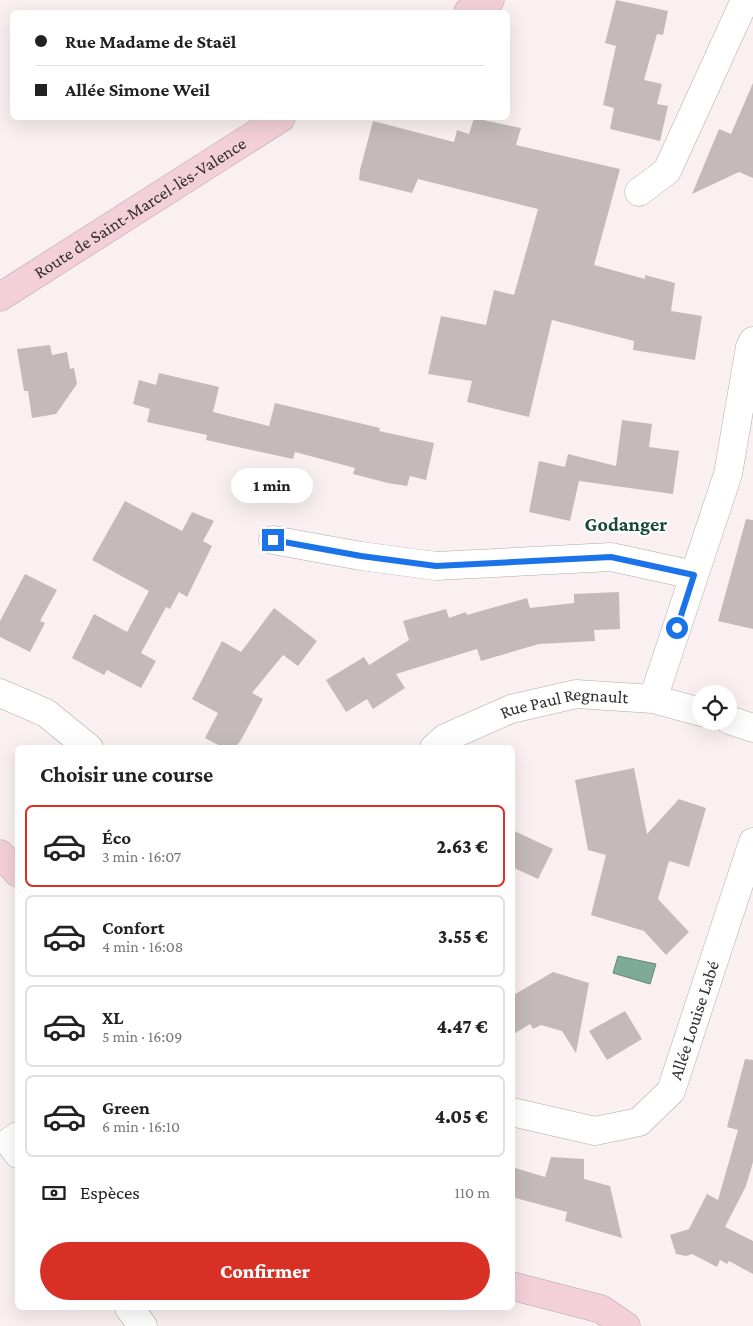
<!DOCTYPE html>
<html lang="fr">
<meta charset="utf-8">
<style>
body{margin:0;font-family:"Crimson Pro",serif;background:#f6f6f6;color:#222;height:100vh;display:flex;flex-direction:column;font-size:19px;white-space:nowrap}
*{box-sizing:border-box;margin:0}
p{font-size:16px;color:#767676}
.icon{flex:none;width:28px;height:28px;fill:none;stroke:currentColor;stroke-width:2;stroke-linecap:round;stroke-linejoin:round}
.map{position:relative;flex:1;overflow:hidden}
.panel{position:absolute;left:15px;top:745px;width:500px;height:565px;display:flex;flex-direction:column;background:#fff;border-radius:8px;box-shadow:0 5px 20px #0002}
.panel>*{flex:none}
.guide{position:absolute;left:10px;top:10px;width:500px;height:110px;border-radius:8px;box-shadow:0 5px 20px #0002;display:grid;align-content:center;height:110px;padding:0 25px;background:#fff}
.buttons{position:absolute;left:692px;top:685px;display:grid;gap:10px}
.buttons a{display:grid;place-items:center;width:45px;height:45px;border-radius:50%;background:#fff;box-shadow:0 5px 20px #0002;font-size:25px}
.end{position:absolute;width:22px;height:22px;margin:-11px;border:6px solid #1a73e8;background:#fff;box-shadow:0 0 0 2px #fff}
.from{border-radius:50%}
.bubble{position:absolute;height:35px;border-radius:18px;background:#fff;box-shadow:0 5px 20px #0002;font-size:16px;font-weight:800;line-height:35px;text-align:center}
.guide b{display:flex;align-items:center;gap:18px;height:48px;font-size:19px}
.guide b+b{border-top:1px solid #e0e0e0}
.guide i{width:12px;height:12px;background:#222}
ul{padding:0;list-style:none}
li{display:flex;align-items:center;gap:15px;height:82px;margin:0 10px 8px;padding:0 15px;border:2px solid #e0e0e0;border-radius:8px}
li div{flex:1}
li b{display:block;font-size:19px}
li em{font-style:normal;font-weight:800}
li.active{border-color:#d93025}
li>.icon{width:45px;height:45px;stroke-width:1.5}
h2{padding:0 25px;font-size:22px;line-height:60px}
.pay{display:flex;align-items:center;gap:12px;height:55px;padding:0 25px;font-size:19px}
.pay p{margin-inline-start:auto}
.button{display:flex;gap:10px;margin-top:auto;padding:10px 25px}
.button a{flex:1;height:58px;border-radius:30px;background:#d93025;color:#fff;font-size:20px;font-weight:800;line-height:58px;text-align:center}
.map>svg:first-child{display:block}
.water{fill:#7eaa98;stroke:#678578}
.building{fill:#c4babb}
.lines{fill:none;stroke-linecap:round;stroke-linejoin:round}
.street-casing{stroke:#b2a9a9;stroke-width:29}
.secondary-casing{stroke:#b2a9a9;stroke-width:29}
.street{stroke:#fff;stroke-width:28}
.secondary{stroke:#f3d0d7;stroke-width:28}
.route{stroke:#1a73e8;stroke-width:6}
.labels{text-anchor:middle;stroke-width:4;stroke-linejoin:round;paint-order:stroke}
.street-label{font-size:18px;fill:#322f2f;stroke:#fff}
.quarter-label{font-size:20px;font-weight:bold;fill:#184838;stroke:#fff}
</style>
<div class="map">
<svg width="753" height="1326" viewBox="0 0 753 1326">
<rect width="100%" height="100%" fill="#faf0f1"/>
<!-- water -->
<path class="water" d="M 618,956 L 656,964 L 650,984 L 613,973 Z"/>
<!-- building -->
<path class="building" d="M 616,0 L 668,11 L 663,35 L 657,34 L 644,80 L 662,84 L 657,104 L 668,106 L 660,141 L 610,129 L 614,108 L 603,105 L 616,46 L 605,43 Z
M 753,83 L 753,178 L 739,172 L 692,194 L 719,129 L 731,134 Z
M 474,118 L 521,128 L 516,145 L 620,169 L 594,265 L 645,279 L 645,275 L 675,283 L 671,311 L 702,316 L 695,360 L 633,350 L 634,341 L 552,320 L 529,417 L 467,402 L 472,381 L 428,374 L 441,316 L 486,325 L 494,290 L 514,295 L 538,209 L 418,179 L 412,193 L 359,180 L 360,170 L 373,121 L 454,142 L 457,130 L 469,134 Z
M 50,345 L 52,355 L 67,352 L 70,369 L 74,368 L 77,384 L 56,414 L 32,418 L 28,391 L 24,391 L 17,349 Z
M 159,373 L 219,387 L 213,412 L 269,426 L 275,403 L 380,428 L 379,431 L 434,443 L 426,480 L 410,476 L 407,486 L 388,483 L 353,474 L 355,468 L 295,452 L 293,459 L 206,440 L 207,435 L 147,422 L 150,409 L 133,404 L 139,380 L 156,385 Z
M 622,420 L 652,424 L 649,447 L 679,451 L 673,494 L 579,481 L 570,521 L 529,512 L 539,461 L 565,467 L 568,454 L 616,466 Z
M 125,501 L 182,531 L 192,512 L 214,521 L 203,541 L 212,546 L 187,597 L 179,592 L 170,609 L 166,607 L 141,653 L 156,661 L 141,688 L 107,670 L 104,675 L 72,658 L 94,614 L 127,632 L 149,591 L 92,560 Z
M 746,519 L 753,520 L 753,629 L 718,621 Z
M 25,574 L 57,590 L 40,621 L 45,623 L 30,652 L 0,637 L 0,621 Z
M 619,592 L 620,629 L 594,630 L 595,641 L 539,644 L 481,661 L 477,649 L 396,674 L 405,688 L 373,709 L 367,699 L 346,712 L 326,680 L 364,657 L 369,665 L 409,640 L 403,621 L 446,609 L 449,618 L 466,612 L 467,615 L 527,598 L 530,608 L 574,603 L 574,594 Z
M 274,608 L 317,641 L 298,666 L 283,655 L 252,693 L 263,699 L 241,740 L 235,748 L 224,748 L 205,738 L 218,713 L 192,699 L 222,641 L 241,652 Z
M 634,768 L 647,834 L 679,799 L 706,808 L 689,867 L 669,861 L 658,899 L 689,932 L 666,955 L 644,931 L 591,915 L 606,855 L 588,850 L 575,780 Z
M 512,830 L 553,849 L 538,879 L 512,867 Z
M 553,972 L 589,983 L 576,1053 L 562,1031 L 541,1025 L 533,1029 L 530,1024 L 512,1035 L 512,996 Z
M 625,1011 L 642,1039 L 607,1060 L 589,1031 Z
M 745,1059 L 753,1060 L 753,1162 L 746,1186 L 725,1227 L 753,1241 L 753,1274 L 729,1261 L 727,1264 L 720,1260 L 717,1267 L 692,1254 L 686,1256 L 676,1254 L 670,1235 L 689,1229 L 707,1194 L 718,1200 L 738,1130 L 727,1127 Z
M 551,1157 L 584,1159 L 584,1179 L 610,1186 L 622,1238 L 565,1221 L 567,1212 L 512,1197 L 512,1167 L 545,1177 Z"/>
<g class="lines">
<defs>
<g id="street">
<path d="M 639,192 L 667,171 L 745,0"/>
<path d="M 273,540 L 361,556 L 436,566 L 611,557 L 694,575"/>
<path d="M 0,693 L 46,713 L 89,748"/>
<path d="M 653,699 L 728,474 L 750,347 L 753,341"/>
<path d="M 729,720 L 753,728"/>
<path id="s1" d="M 434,748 L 445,738 L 511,709 L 576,694 L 653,699 L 701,712"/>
<path id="s2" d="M 512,1112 L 595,1131 L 639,1122 L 671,1091 L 753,842"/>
<path d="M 18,1136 L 9,1142 L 18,1154"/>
<path d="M 129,1308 L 143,1326"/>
</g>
<g id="secondary">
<path d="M 468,12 L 490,0"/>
<path id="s3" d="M 0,297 L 281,118"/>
<path d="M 0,854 L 18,873"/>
<path d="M 512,1286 L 601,1309 L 626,1326"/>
</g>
</defs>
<!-- street casing -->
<use href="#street" class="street-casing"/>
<!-- secondary casing -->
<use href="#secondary" class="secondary-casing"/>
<!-- street -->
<use href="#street" class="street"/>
<!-- secondary -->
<use href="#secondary" class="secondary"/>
</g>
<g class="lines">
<!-- route -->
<path class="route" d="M 273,540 L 361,556 L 436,566 L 611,557 L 694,575 L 677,628"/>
</g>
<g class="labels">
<!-- street labels -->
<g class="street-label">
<text dy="6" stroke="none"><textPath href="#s3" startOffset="166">Route de Saint-Marcel-lès-Valence</textPath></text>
<text dy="6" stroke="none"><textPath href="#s1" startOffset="141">Rue Paul Regnault</textPath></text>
<text dy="6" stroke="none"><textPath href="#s2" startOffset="249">Allée Louise Labé</textPath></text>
</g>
<!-- quarter labels -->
<g class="quarter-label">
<text x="626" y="531">Godanger</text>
</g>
</g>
</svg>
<div class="buttons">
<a><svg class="icon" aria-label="locate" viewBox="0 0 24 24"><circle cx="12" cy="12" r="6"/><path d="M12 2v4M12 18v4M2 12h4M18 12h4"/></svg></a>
</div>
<i class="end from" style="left:677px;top:628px"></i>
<i class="end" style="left:273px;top:540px"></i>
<div class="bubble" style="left:231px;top:468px;width:82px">1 min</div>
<div class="guide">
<b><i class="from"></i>Rue Madame de Staël</b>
<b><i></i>Allée Simone Weil</b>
</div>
<section class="panel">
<h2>Choisir une course</h2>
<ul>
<li class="active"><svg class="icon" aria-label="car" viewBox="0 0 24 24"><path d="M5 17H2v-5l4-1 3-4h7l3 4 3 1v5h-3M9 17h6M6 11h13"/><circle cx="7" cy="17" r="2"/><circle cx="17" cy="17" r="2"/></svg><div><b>Éco</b><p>3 min · 16:07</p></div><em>2.63 €</em></li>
<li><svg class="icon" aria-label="car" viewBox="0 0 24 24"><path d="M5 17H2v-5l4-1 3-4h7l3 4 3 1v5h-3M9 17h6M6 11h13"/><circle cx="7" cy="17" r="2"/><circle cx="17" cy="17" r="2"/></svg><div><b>Confort</b><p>4 min · 16:08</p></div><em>3.55 €</em></li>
<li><svg class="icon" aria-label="car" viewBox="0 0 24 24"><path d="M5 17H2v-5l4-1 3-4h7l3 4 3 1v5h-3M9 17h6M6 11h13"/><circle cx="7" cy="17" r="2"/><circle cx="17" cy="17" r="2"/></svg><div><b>XL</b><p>5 min · 16:09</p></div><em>4.47 €</em></li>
<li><svg class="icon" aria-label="car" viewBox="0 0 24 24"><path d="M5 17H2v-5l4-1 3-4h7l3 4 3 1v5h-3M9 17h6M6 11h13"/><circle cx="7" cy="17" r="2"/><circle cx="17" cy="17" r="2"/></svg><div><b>Green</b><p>6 min · 16:10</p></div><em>4.05 €</em></li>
</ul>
<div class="pay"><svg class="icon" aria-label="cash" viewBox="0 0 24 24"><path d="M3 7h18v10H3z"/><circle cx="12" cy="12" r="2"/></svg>Espèces<p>110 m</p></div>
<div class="button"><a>Confirmer</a></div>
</section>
</div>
